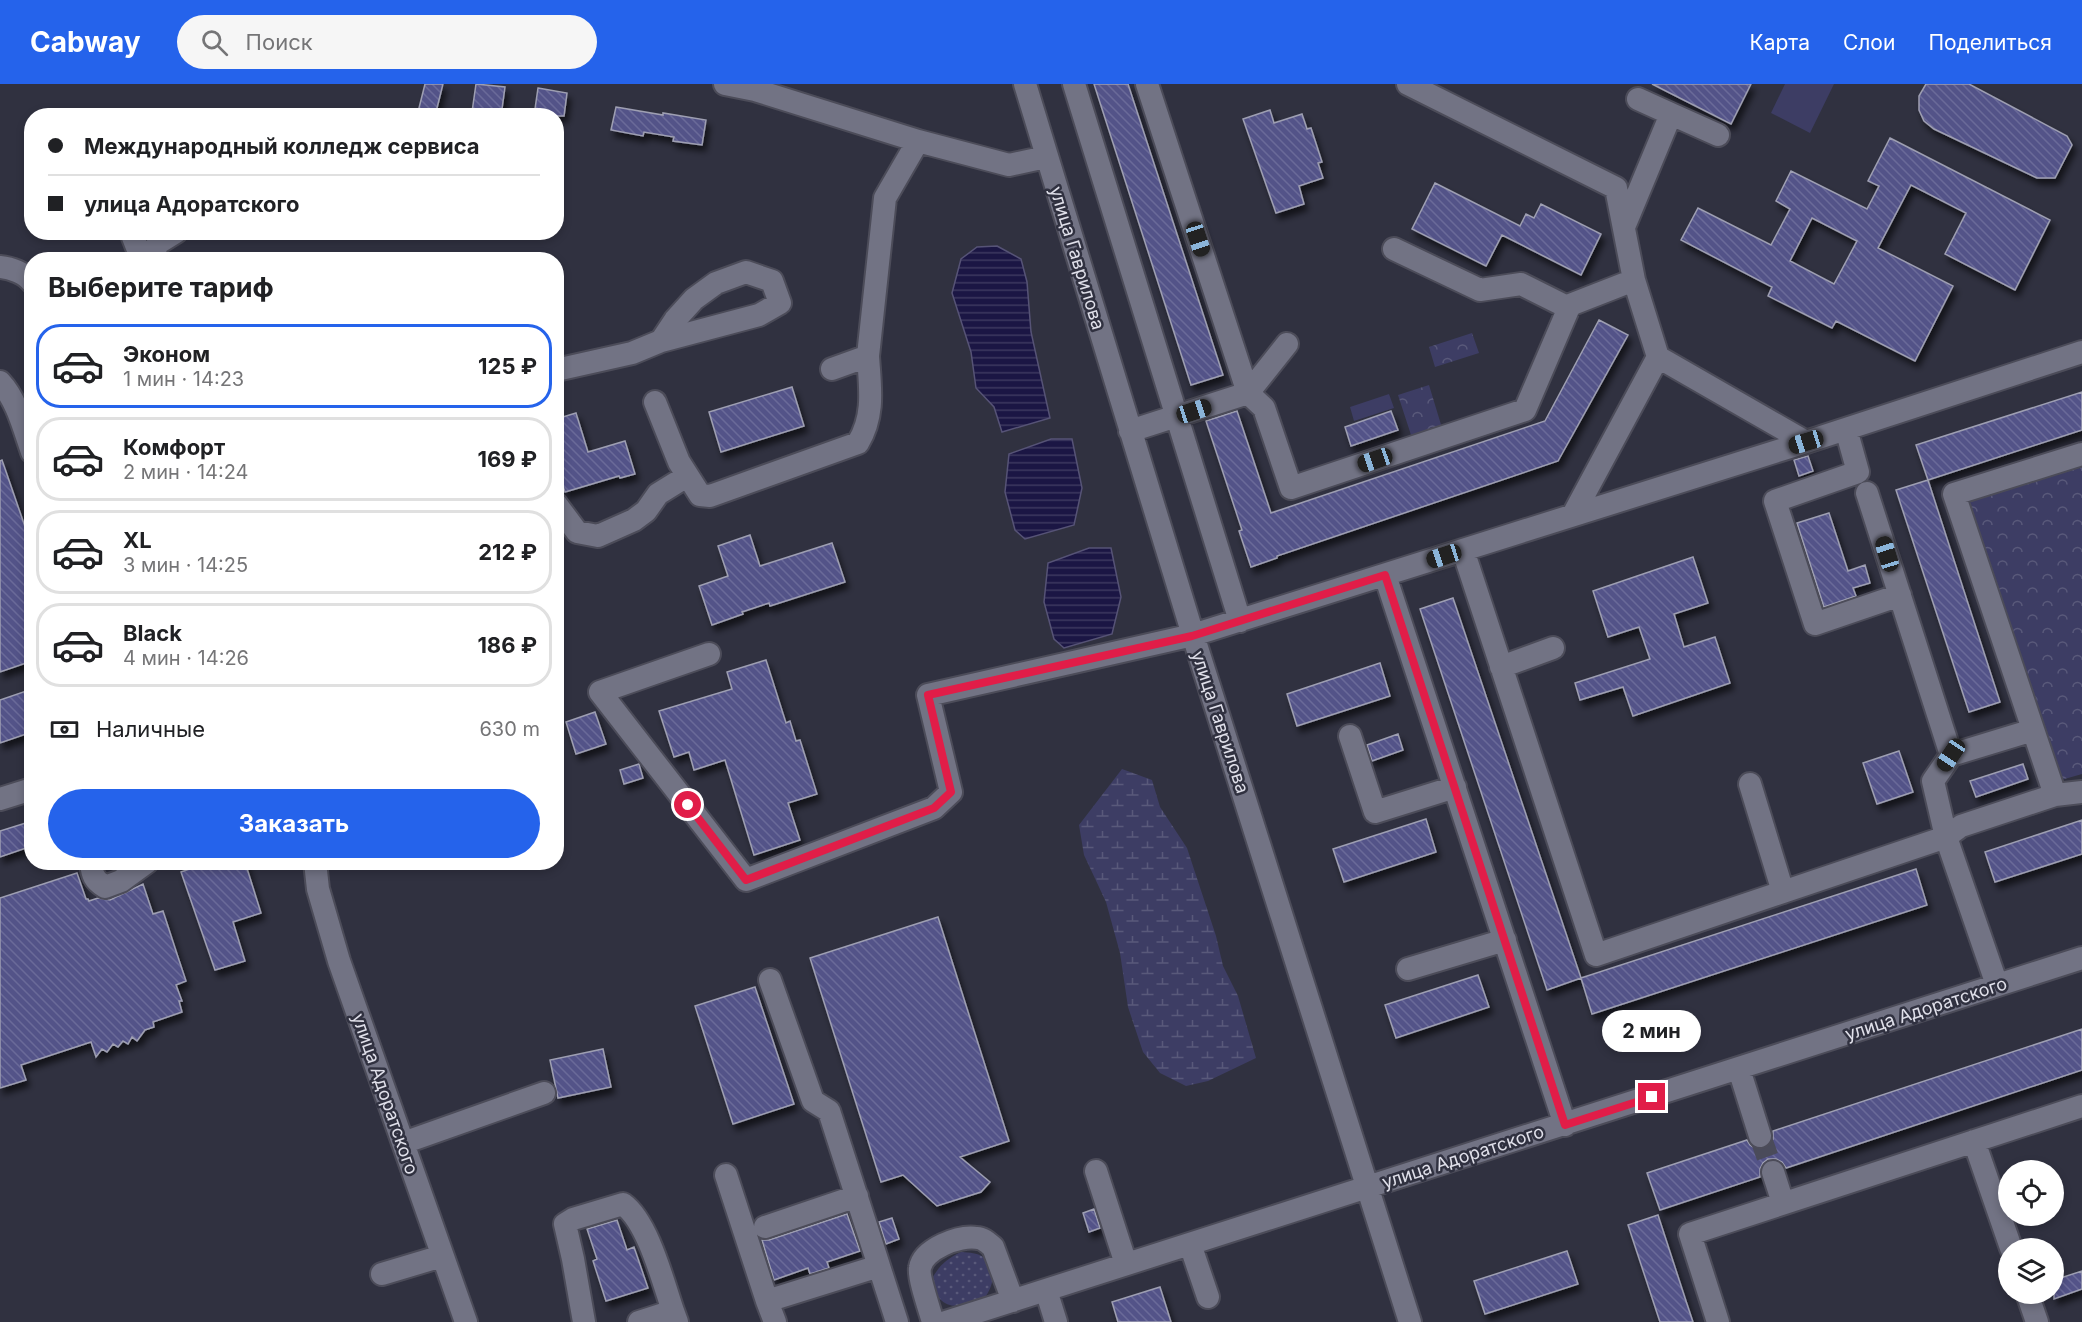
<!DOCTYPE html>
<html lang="ru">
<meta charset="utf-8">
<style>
body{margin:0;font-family:Inter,sans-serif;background:#f6f6f6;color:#202124;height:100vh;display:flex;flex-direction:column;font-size:22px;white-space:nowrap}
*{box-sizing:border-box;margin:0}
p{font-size:20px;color:#757577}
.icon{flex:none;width:33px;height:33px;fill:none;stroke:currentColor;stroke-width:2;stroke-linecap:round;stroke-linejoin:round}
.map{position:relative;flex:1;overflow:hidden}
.details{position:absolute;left:24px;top:168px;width:540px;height:618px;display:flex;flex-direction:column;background:#fff;border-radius:24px;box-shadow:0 3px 9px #0003}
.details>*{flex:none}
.banner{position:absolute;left:24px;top:24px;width:540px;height:132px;border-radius:24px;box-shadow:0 3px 9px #0003;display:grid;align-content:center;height:132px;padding:0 24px;background:#fff}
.tools{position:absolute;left:1998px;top:1076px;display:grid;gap:12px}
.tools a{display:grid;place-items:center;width:66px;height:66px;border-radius:50%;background:#fff;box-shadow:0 3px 9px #0003;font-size:30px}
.end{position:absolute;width:27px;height:27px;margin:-14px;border:8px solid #e11d48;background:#fff;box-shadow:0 0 0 3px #fff}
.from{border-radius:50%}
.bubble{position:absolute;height:42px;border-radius:21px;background:#fff;box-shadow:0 3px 9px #0003;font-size:20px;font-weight:700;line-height:42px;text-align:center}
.car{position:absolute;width:18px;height:36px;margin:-18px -9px;border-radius:8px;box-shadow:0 0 4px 2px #0007;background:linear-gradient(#222 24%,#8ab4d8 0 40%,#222 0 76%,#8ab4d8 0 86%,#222 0)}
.banner b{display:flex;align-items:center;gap:21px;height:57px;font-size:22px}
.banner b+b{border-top:2px solid #e0e0e0}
.banner i{width:15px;height:15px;background:#202124}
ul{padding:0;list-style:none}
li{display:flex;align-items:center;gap:18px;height:84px;margin:0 12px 9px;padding:0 12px;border:3px solid #e0e0e0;border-radius:24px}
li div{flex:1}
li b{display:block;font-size:22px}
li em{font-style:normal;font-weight:700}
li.current{border-color:#2563eb}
li>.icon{width:54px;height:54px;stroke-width:1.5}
h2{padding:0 24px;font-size:27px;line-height:72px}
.pay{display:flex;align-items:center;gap:15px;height:66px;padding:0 24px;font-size:22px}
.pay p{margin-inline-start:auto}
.button{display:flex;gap:12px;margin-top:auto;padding:12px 24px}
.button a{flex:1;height:69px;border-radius:36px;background:#2563eb;color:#fff;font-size:24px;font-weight:700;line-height:69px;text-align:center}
header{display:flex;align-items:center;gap:36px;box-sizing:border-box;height:84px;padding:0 30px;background:#2563eb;color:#fff}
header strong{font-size:28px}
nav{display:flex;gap:33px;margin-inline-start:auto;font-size:21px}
.search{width:420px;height:54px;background:#f6f6f6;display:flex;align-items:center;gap:15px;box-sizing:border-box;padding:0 21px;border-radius:33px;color:#757577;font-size:22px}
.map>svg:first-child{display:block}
.grass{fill:url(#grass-dots)}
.wetland{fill:url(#wetland-marsh)}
.park{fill:url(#park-crowns)}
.pitch{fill:#3d3d64}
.water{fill:url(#water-rules);stroke:#565376;stroke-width:1.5}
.building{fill:url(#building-back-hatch);stroke:#9e9fb2;stroke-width:1.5;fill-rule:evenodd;filter:url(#shadow)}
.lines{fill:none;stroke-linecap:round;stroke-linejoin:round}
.minor-tunnel{stroke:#4a4b5a;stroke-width:22;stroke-dasharray:22 11;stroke-linecap:butt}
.minor-casing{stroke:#4c4c59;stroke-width:26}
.minor{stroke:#727384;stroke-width:22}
.route{stroke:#e11d48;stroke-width:8}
.labels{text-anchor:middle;stroke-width:5;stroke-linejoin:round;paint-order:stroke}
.street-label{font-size:18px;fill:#e0e0ea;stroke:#303140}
</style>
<header>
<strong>Cabway</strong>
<div class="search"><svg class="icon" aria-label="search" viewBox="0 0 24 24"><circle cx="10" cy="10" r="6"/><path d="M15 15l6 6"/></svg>Поиск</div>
<nav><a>Карта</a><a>Слои</a><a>Поделиться</a></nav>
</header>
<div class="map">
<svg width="2082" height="1238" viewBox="0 0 2082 1238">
<defs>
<pattern id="grass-dots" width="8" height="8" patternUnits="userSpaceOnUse" patternTransform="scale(1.5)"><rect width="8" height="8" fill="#3d3d64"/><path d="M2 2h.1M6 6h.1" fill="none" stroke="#59597a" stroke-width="1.8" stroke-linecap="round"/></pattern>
<pattern id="wetland-marsh" width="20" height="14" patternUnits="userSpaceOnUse" patternTransform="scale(1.5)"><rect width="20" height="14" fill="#3d3d64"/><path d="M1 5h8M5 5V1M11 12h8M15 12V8" fill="none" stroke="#59597a"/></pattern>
<pattern id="park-crowns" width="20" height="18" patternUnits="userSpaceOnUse" patternTransform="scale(1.5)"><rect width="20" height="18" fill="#3d3d64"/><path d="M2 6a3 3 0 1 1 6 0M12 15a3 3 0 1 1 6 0" fill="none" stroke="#59597a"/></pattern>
<pattern id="water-rules" width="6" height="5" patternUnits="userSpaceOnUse" patternTransform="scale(1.5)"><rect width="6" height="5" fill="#1b1644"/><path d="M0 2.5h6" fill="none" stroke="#3c385f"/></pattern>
<pattern id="building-back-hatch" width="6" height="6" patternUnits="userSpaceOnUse" patternTransform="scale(1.5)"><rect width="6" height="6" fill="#535388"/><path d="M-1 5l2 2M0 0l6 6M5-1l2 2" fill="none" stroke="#6b6b99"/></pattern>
<filter id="shadow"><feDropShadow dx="3.5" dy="6" stdDeviation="3" flood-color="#0009"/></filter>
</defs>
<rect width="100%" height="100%" fill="#303140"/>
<!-- grass -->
<path class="grass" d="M 961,1168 C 981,1169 985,1171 995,1189 C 992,1198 990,1209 983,1215 C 979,1218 974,1219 969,1220 C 947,1226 937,1218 931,1196 C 939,1182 946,1175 961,1168 Z"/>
<!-- wetland -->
<path class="wetland" d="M 1122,685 L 1152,696 L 1160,723 L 1187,764 L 1216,852 L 1223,882 L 1238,912 L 1256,974 L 1208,997 L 1186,1002 L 1160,989 L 1143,968 L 1128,923 L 1120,869 L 1106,818 L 1084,771 L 1079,741 Z"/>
<!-- park -->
<path class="park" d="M 1472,249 L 1479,269 L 1435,283 L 1429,263 Z
M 1429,301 L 1442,344 L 1412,354 L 1398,311 Z
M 2082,378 L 2082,690 L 2061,696 L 1965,414 Z"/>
<!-- pitch -->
<path class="pitch" d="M 1785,0 L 1834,0 L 1810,49 L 1771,29 Z
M 1389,310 L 1394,324 L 1354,337 L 1350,323 Z"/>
<!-- water -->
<path class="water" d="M 997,162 L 1021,175 L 1027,198 L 1031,248 L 1050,334 L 1002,348 L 994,323 L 976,304 L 971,268 L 952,209 L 961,175 L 977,163 Z
M 1051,355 L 1072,355 L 1082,404 L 1074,441 L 1025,455 L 1015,446 L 1005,408 L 1009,370 Z
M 1089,464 L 1111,464 L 1121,513 L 1112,550 L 1064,564 L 1054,555 L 1044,518 L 1048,479 Z"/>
<!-- building -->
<path class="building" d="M 425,0 L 443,0 L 435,32 L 417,32 Z
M 476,0 L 505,3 L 501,32 L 472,28 Z
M 1094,0 L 1128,0 L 1223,291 L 1191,301 Z
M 1652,0 L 1751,0 L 1731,40 Z
M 1926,0 L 1969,0 L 2067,52 L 2072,61 L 2055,94 L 2037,94 L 1934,45 L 1924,37 L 1919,26 L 1919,12 Z
M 538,4 L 567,9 L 564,32 L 534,32 Z
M 616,23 L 663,31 L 663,29 L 706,36 L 702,61 L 673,57 L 674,53 L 644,48 L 643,52 L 611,46 Z
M 1270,26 L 1274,39 L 1302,30 L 1307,45 L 1311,44 L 1322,78 L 1318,79 L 1323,94 L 1299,102 L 1304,120 L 1276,129 L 1243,35 Z
M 1890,54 L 2050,136 L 2015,206 L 1945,170 L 1966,129 L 1911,101 L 1878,164 L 1953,202 L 1915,277 L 1836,237 L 1832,244 L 1768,212 L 1772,203 L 1681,156 L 1698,124 L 1771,161 L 1790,125 L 1776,117 L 1791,87 L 1867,125 L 1879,102 L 1868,97 ZM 1812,134 L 1857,157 L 1834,200 L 1790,177 Z
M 1435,99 L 1520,142 L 1526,130 L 1534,134 L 1541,120 L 1601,150 L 1581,191 L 1502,151 L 1486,182 L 1412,145 Z
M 1599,236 L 1628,251 L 1558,377 L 1277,472 L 1277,474 L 1251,483 L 1239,447 L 1242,446 L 1206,337 L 1237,327 L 1271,429 L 1545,337 Z
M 792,303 L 804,342 L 721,368 L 709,328 Z
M 2082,308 L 2082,346 L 1928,396 L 1916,361 Z
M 1391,327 L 1398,346 L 1351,362 L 1345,343 Z
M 576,329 L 588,368 L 625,357 L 635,390 L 620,394 L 619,392 L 565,408 L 556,382 L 556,335 Z
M 1808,372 L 1813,387 L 1799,392 L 1794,376 Z
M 2,376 L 32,463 L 32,577 L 0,588 L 0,377 Z
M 1928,396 L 2000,618 L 1969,628 L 1896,406 Z
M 1829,429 L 1848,487 L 1865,481 L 1870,499 L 1853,504 L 1856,512 L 1824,523 L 1797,439 Z
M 750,451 L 760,482 L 832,459 L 845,498 L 770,522 L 769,519 L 742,528 L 743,530 L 712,541 L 699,502 L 728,492 L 718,462 Z
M 1693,473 L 1708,519 L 1674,530 L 1684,563 L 1715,553 L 1730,599 L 1633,632 L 1623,603 L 1580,616 L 1575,599 L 1650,575 L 1639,543 L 1608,553 L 1593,507 Z
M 1453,514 L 1581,894 L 1547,906 L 1420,525 Z
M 766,576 L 786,639 L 790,637 L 796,657 L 800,656 L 817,710 L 788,719 L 800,756 L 754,771 L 725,676 L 694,686 L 689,668 L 674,673 L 659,627 L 732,605 L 727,588 Z
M 1380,579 L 1390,612 L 1297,642 L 1287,610 Z
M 32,605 L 32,648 L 0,659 L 0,616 Z
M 595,628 L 606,660 L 576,670 L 566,638 Z
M 1398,650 L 1403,666 L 1372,677 L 1367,661 Z
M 1899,667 L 1913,708 L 1877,720 L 1863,679 Z
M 639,680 L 643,694 L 624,700 L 620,686 Z
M 2023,680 L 2028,695 L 1976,713 L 1970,697 Z
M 1426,735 L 1436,768 L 1344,798 L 1333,765 Z
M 2082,736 L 2082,770 L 1995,798 L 1985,768 Z
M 32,737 L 32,762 L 0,773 L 0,747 Z
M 209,778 L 245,778 L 261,829 L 233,838 L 245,877 L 215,886 L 181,788 Z
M 1916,785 L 1927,821 L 1592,930 L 1581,894 Z
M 77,789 L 86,815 L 88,815 L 89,817 L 98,814 L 110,816 L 143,800 L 153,830 L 163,827 L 177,870 L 186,897 L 176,901 L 182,917 L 179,917 L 182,928 L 153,938 L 154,943 L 145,946 L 137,957 L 132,953 L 128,960 L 123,957 L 118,963 L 113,960 L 107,968 L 102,965 L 96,973 L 91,958 L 21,981 L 26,996 L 0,1004 L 0,814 Z
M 938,833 L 1009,1057 L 960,1073 L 990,1098 L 981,1108 L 937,1122 L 903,1091 L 881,1098 L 810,874 Z
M 1478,891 L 1489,923 L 1396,954 L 1385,921 Z
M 755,903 L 794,1020 L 733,1040 L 695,922 Z
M 2082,945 L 2082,986 L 1786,1084 L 1782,1078 L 1776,1075 L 1768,1075 L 1763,1079 L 1760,1085 L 1760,1093 L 1660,1126 L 1647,1089 L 1747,1056 L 1750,1061 L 1756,1065 L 1765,1065 L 1769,1062 L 1773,1055 L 1773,1047 Z
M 603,965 L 611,1003 L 558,1014 L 550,976 Z
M 1094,1125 L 1100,1144 L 1089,1148 L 1083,1129 Z
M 847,1130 L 860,1167 L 827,1178 L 829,1184 L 810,1190 L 808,1184 L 774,1196 L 762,1156 L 769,1156 Z
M 1658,1131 L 1686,1217 L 1693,1238 L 1660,1238 L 1628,1141 Z
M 892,1134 L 899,1155 L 886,1160 L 879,1138 Z
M 617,1136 L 627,1166 L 634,1163 L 648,1204 L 606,1217 L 593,1177 L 597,1175 L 587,1145 Z
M 1567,1167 L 1578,1200 L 1485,1230 L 1474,1197 Z
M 2082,1187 L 2082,1205 L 2054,1215 L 2054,1196 Z
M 1160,1203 L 1171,1238 L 1118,1238 L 1112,1218 Z"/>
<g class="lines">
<!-- minor-tunnel -->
<path class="minor-tunnel" d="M 1760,1052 L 1773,1088"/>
<defs>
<path id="minor" d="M 725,0 L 755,6 L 918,57 L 1009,81 L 1046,73
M 1025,0 L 1193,551 L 1410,1238
M 1074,0 L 1240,537
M 1147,0 L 1248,309
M 1408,0 L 1616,104 L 1634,196 L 1658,273
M 1671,30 L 1718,51
M 1624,143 L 1671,30 L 1638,15
M 131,148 L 142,176
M 1394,165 L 1480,206 L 1521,200 L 1569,224
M 145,176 L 160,158 L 176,148
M 0,183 C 11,184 25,189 32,198
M 832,285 L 868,272 L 885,114 L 918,57
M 556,286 L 632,269 L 661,257 L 759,231 L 780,219 L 772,197 L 746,188 L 716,199 L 694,215 L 675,236 L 661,257
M 0,298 C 17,316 24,345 32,368
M 1248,309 L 1287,260
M 655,318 L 679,378 L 700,411 L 710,412 L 858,359 C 875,331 870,303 868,272
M 1846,345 L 1858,388 L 1775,417 L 1815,540 L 1900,511
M 1130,347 L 1248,309 L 1264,324 L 1291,404 L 1525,326 L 1570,221 L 1634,196
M 2082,370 L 1954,410 L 2055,711 L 2082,708
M 1867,409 L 1951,671
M 556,420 L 577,448 L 598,452 L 634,436 L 646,427 L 658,410 L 687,392
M 1573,431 L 1658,273 L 1806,358
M 1463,466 L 1596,871 L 1946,753 L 1961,742 L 2055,711
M 1385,491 L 1565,1041
M 709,570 L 600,608 L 746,796 L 934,724 L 951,708 L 928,611 L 1193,551 L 1806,358 L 2082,268
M 1501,583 L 1553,564
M 1350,652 L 1375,728 L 1455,703
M 1750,700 L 1783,808
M 0,715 L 32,705
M 91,778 C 92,791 94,796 105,803 L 121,797 L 147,778
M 315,778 L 318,805 L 339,877 L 466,1238
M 1408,885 L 1505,856
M 770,896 L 813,1017 L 829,1027 L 879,1182
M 1997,901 L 1946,753 L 1933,697 L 1951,671 L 2033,646
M 1739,985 L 1760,1052
M 1974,1057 L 2011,1164
M 403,1059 L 544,1009
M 1096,1087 L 1126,1180
M 1773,1088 L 1783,1119
M 726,1091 L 767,1217 L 879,1182 L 897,1238
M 765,1143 L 857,1112
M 1190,1160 L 1208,1213
M 382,1190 L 442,1172
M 1046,1206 L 1056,1238
M 2027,1209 L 2037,1238
M 767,1217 L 775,1238
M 584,1238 L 573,1175 L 565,1140 L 573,1135 L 623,1120 C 648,1138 663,1198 673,1227
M 639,1238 L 673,1227 L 677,1238
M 933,1238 C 930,1227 918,1193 920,1184 C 923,1165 959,1151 977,1154 C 983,1154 988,1159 993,1163 L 1013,1217
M 946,1238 L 2082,874
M 1718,1238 L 1690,1150 L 2082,1022"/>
</defs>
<!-- minor casing -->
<use href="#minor" class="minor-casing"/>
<!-- minor -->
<use href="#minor" class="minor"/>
</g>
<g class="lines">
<!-- route -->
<path class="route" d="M 688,721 L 746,796 L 934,724 L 951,708 L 928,611 L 1192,552 L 1385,491 L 1565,1041 L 1652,1013"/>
</g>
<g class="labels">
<!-- street labels -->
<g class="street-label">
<text transform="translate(1077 174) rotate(73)" y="6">улица Гаврилова</text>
<text transform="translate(1220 638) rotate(72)" y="6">улица Гаврилова</text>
<text transform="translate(1926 925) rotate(-18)" y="6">улица Адоратского</text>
<text transform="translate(385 1010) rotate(71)" y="6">улица Адоратского</text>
<text transform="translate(1463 1073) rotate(-18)" y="6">улица Адоратского</text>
</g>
</g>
</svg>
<div class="tools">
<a><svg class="icon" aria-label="locate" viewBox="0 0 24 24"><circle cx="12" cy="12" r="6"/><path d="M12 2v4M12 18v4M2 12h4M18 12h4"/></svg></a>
<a><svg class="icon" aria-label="layers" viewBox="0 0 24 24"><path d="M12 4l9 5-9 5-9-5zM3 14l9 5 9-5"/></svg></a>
</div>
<i class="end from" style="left:688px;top:721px"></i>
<i class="end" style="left:1652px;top:1013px"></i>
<div class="bubble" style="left:1602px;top:926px;width:99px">2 мин</div>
<i class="car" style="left:1198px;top:155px;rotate:162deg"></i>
<i class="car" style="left:1194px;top:327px;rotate:72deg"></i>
<i class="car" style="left:1806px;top:358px;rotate:253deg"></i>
<i class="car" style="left:1375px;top:376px;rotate:251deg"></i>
<i class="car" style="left:1887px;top:470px;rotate:343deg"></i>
<i class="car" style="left:1444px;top:472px;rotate:252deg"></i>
<i class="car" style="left:1951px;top:671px;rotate:214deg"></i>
<div class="banner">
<b><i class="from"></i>Международный колледж сервиса</b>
<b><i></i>улица Адоратского</b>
</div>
<section class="details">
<h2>Выберите тариф</h2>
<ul>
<li class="current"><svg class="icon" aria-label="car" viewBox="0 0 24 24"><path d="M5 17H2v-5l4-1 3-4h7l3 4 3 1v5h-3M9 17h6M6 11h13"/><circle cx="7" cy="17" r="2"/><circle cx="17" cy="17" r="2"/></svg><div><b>Эконом</b><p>1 мин · 14:23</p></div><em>125 ₽</em></li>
<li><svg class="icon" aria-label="car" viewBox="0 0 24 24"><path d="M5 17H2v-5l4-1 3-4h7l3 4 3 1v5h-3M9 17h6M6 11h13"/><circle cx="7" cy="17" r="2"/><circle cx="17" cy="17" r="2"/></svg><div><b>Комфорт</b><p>2 мин · 14:24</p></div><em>169 ₽</em></li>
<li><svg class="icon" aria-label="car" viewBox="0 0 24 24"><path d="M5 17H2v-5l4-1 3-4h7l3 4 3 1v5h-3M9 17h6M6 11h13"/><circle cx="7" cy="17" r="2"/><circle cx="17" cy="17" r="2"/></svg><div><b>XL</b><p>3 мин · 14:25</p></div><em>212 ₽</em></li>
<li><svg class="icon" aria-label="car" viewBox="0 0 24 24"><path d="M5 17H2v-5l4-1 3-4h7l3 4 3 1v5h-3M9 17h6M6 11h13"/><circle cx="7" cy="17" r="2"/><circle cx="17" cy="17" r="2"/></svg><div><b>Black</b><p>4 мин · 14:26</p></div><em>186 ₽</em></li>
</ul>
<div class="pay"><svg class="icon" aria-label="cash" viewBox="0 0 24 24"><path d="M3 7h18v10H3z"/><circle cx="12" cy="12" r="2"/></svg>Наличные<p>630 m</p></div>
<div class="button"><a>Заказать</a></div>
</section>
</div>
